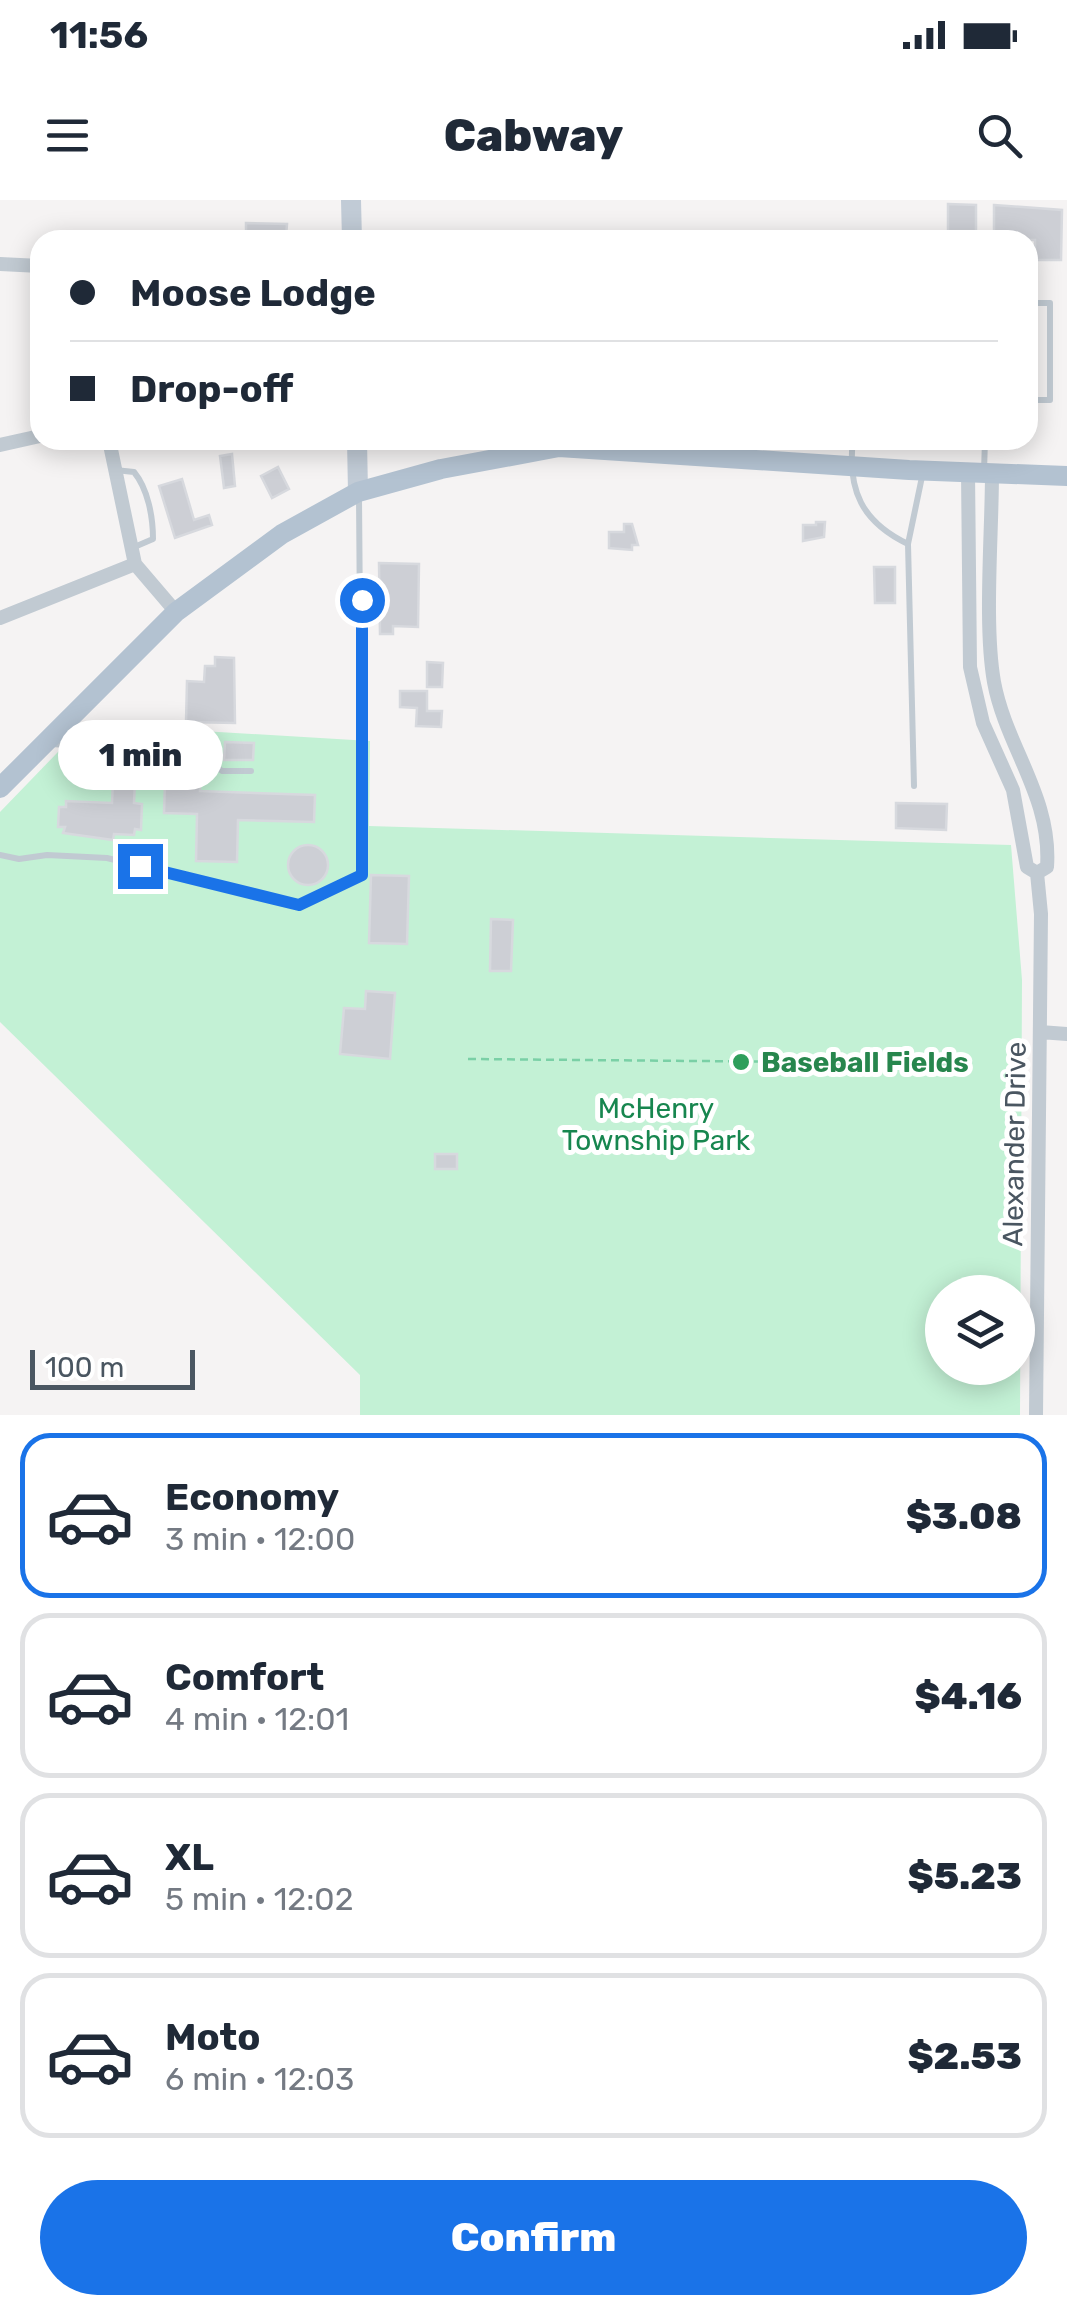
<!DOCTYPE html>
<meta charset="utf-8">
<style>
body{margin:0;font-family:Rubik,sans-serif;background:#f2f2f3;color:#1f2937;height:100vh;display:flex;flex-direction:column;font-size:38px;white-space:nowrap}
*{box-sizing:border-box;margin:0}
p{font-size:32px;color:#747a83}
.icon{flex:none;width:55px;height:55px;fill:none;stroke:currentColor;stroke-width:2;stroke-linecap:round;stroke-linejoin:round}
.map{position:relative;height:1215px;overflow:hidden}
.side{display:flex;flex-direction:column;background:#fff;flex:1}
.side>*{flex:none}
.top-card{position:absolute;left:30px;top:30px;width:1008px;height:220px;border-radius:30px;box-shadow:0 5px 25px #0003;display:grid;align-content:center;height:220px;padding:0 40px;background:#fff}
.tools{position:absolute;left:925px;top:1075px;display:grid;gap:20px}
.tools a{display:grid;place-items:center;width:110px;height:110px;border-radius:50%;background:#fff;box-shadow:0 5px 25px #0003;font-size:50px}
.scale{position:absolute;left:30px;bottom:25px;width:165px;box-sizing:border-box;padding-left:10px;border:5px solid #4a5661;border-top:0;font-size:28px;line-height:35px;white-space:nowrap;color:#4a5661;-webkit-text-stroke:8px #fff;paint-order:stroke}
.end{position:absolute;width:45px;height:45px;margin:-22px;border:12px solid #1a73e8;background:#fff;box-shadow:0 0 0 5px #fff}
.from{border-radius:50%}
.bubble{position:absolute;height:70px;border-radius:35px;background:#fff;box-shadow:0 5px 25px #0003;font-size:32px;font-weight:800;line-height:70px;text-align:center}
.top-card b{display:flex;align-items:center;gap:35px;height:95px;font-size:38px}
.top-card b+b{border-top:2px solid #e0e1e3}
.top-card i{width:25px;height:25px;background:#1f2937}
ul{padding:18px 0 0;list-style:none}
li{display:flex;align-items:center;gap:30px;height:165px;margin:0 20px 15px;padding:0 20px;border:5px solid #e0e1e3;border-radius:30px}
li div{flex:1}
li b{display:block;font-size:38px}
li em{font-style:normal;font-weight:800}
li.selected{border-color:#1a73e8}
li>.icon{width:90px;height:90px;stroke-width:1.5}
.button{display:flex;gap:20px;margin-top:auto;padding:20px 40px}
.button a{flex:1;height:115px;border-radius:60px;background:#1a73e8;color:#fff;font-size:40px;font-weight:800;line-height:115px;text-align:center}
.status{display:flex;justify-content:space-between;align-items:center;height:70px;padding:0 50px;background:#fff;direction:ltr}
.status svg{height:28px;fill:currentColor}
header{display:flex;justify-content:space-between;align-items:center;height:130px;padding:0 40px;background:#fff;font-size:45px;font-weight:800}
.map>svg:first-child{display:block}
.green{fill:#c3f1d5;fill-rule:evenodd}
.building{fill:#cdcfd5;stroke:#d7d9de;stroke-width:2.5}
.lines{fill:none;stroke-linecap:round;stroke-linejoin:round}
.path{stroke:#7ad0a6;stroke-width:2.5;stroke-dasharray:8 5;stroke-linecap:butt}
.lane{stroke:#c1cad2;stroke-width:6}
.street{stroke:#c1cad2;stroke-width:14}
.secondary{stroke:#c1cbd6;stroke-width:20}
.primary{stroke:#b3c2d1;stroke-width:20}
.route{stroke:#1a73e8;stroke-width:12}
.leisure-dot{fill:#2e9e5b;stroke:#fff;stroke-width:4}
.labels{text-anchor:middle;stroke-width:10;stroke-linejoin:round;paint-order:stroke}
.leisure-label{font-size:28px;font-weight:bold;fill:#27864d;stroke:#fff;text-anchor:start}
.park-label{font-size:28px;fill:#17864f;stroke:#fff}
.street-label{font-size:28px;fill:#4a5661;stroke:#fff}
</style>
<div class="status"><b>11:56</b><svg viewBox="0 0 49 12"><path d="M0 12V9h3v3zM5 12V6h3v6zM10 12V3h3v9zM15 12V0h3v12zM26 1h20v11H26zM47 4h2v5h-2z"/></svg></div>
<header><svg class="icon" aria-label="menu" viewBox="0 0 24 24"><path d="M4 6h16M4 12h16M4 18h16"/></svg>Cabway<svg class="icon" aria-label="search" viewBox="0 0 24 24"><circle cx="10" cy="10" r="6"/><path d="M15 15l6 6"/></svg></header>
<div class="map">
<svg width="1067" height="1215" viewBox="0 0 1067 1215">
<rect width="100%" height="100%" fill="#f5f3f3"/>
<!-- green -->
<path class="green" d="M 85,524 L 370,541 L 369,626 L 1011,645 L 1022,780 L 1020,1215 L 360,1215 L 360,1175 L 0,822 L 0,612 ZM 942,1092 L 1018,1092 L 1018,1168 L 942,1168 Z"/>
<!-- building -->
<path class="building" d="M 948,4 L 976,5 L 976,40 L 948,40 Z
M 994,5 L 1062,10 L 1061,60 L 1035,60 L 1035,40 L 994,40 Z
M 246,23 L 287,24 L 286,37 L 246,40 Z
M 232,254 L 235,286 L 224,288 L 220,256 Z
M 278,267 L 289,289 L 272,298 L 261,276 Z
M 182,279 L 194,320 L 209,315 L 212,325 L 175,338 L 159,286 Z
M 816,322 L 825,322 L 824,337 L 803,341 L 803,325 L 816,325 Z
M 624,324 L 632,324 L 638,345 L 632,345 L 632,350 L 609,348 L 609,332 L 624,332 Z
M 379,363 L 419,364 L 418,427 L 393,426 L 393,434 L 380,434 Z
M 874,367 L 895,367 L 895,403 L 875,403 Z
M 215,457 L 234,458 L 235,523 L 186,522 L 187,481 L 204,482 L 205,466 L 215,466 Z
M 427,462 L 443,463 L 442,487 L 427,487 Z
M 400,491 L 427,491 L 427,511 L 442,511 L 441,527 L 416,526 L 417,508 L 400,507 Z
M 225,542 L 254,543 L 253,560 L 224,560 Z
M 113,581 L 135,582 L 134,603 L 142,604 L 141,630 L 135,629 L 134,635 L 114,634 L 113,640 L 63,633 L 65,627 L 58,627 L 59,607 L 66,607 L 66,601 L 112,603 Z
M 165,582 L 200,583 L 200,591 L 315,595 L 314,622 L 238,620 L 237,662 L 196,661 L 197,614 L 164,613 Z
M 896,603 L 947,604 L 946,630 L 896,628 Z
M288 665a20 20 0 1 1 40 0a20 20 0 1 1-40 0Z
M 371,675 L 409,676 L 407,744 L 369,743 Z
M 491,719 L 513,720 L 511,771 L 490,771 Z
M 366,791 L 395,793 L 390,859 L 340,854 L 344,808 L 365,809 Z
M 435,954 L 457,954 L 457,969 L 435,969 Z"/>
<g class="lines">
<!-- path -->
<path class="path" d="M 468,859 L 924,863"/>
<!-- lane -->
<path class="lane" d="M 1028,103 L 1050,103 L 1050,200 L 1028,200
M 853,240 C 847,290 862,322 908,344
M 115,270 L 134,272 C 148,289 153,317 153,339 L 132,348
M 984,271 L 985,240
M 51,544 L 199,553 L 222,571 L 251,571
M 914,586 L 908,344 L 923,272
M 0,655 L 19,659 L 47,655 L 107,658 L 299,705 L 362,675 L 359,297"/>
<!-- street -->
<path class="street" d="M 0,64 L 40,66
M 109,240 L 135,364 L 176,412
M 0,245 L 40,236
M 968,272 L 970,467 L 983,523 L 1013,590 L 1027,667 L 1037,673 L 1041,714 L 1036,1215
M 992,273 C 992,334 984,425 994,482 C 1006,547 1052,597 1047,667 L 1037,673
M 0,418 L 135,364
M 1040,832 L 1067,834"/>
<!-- secondary -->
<path class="secondary" d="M 351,0 L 352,40
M 357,240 L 358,292"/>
<!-- primary -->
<path class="primary" d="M 0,588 L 176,412 L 282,334 L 358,292 L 441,269 L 559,247 L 909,270 L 1067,276"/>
</g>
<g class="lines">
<!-- route -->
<path class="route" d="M 140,666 L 299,705 L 362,675 L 362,400"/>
</g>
<!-- markers -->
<circle class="leisure-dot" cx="741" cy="862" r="10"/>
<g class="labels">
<!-- leisure labels -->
<g class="leisure-label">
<text x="761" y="872">Baseball Fields</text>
</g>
<!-- park labels -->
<g class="park-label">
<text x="656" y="918">McHenry<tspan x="656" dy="32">Township Park</tspan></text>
</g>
<!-- street labels -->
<g class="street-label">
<text transform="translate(1014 944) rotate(-89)" y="10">Alexander Drive</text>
</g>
</g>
</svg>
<div class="tools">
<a><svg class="icon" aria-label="layers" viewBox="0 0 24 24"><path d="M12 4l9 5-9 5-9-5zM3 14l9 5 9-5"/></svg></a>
</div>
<div class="scale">100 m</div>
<i class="end from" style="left:362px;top:400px"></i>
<i class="end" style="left:140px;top:666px"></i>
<div class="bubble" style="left:58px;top:520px;width:165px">1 min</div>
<div class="top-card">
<b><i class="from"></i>Moose Lodge</b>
<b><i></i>Drop-off</b>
</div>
</div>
<section class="side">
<ul>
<li class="selected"><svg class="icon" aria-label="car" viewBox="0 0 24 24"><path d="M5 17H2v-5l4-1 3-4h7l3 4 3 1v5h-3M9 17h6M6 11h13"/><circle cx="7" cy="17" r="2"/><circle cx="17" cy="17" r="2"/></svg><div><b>Economy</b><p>3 min · 12:00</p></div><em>$3.08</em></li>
<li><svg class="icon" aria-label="car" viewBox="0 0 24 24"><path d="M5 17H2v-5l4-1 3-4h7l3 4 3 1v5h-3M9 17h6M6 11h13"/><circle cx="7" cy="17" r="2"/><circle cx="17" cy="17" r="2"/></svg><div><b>Comfort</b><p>4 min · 12:01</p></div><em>$4.16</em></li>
<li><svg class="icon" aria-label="car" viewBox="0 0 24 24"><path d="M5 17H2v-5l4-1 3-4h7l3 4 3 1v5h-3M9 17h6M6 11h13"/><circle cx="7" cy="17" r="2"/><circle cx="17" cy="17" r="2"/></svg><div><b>XL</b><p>5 min · 12:02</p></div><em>$5.23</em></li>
<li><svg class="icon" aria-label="car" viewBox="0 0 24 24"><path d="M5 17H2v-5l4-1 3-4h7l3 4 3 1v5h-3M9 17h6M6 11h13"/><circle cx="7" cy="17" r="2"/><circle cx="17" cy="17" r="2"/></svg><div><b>Moto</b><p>6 min · 12:03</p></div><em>$2.53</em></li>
</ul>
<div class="button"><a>Confirm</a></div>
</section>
